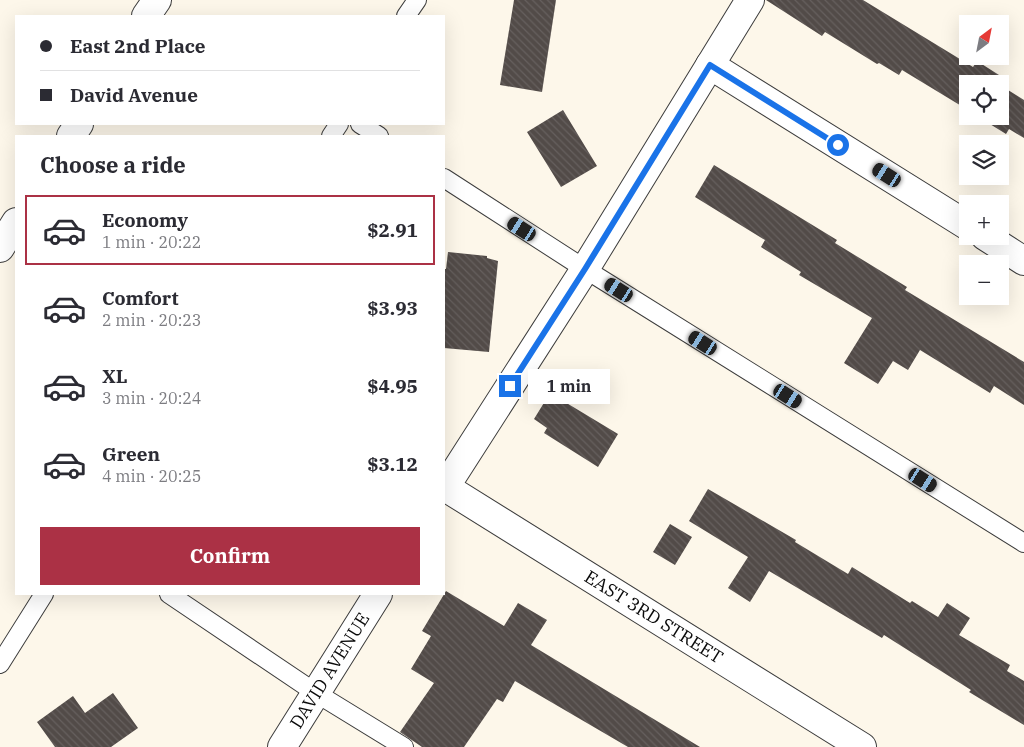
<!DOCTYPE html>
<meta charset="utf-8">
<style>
body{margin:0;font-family:"IBM Plex Serif",serif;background:#f2f2f3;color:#2b2b33;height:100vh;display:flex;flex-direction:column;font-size:19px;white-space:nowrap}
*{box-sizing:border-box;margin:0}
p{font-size:16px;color:#7c7c81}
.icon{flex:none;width:28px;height:28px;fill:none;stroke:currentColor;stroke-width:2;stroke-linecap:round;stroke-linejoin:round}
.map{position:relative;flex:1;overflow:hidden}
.details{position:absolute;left:15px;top:135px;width:430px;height:460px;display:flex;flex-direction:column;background:#fff;border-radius:0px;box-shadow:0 5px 20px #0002}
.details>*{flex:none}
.hud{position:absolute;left:15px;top:15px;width:430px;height:110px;border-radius:0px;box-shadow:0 5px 20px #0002;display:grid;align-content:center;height:110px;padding:0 25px;background:#fff}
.needle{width:32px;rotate:32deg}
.fabs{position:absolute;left:959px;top:15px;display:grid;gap:10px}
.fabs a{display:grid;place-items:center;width:50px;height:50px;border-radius:0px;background:#fff;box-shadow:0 5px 20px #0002;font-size:25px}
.end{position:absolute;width:22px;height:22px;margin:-11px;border:6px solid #1a73e8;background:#fff;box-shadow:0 0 0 2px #fff}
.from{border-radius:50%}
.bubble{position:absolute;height:35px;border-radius:0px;background:#fff;box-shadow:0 5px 20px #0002;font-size:16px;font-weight:800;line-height:35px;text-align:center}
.car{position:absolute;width:15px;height:30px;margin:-15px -8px;border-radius:6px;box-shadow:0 0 4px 1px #0007;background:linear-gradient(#222 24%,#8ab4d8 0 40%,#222 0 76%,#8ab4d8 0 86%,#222 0)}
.hud b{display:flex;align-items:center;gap:18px;height:48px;font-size:19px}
.hud b+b{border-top:1px solid #e1e1e2}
.hud i{width:12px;height:12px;background:#2b2b33}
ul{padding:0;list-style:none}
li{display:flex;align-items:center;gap:15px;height:70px;margin:0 10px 8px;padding:0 15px;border:2px solid transparent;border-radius:0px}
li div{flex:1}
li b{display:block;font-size:19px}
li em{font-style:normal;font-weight:800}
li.selected{border-color:#ab3145}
li>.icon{width:45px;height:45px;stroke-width:1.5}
h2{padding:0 25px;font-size:22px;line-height:60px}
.action{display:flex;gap:10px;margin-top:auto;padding:10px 25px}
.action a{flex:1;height:58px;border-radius:0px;background:#ab3145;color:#fff;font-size:20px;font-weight:800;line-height:58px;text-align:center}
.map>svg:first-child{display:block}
.building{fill:url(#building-back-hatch)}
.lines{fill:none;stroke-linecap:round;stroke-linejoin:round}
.service-casing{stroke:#3d3d3d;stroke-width:20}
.minor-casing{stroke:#3d3d3d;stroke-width:30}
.service{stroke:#fff;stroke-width:18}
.minor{stroke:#fff;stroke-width:28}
.route{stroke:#1a73e8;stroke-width:6}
.labels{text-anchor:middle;stroke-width:5;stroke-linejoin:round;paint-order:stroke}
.street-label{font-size:18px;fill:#0a0a0a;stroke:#fff}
</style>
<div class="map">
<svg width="1024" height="747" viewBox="0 0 1024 747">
<defs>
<pattern id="building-back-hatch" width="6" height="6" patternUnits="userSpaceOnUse" patternTransform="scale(1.25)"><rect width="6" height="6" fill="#524b48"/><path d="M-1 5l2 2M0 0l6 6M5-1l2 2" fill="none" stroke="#66605e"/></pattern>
</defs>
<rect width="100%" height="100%" fill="#fdf7ea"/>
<!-- building -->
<path class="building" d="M 514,0 L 556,0 L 542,92 L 500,85 Z
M 766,0 L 863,0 L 973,67 L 977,61 L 999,75 L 995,82 L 998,84 L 968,84 L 968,110 L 902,70 L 899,75 L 879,63 L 877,64 L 825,32 L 822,36 Z
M 1000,85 L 1024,100 L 1024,138 L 1009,129 L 1006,134 L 977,116 L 1000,116 Z
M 563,110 L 597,166 L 561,187 L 527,132 Z
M 714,165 L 837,240 L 835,243 L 907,287 L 905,290 L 1024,362 L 1024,405 L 994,386 L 990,393 L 920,350 L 908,370 L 893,361 L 878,384 L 844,363 L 872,318 L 799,275 L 801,272 L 761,247 L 765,240 L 695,197 Z
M 448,252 L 487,256 L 487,258 L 498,261 L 489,352 L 444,348 L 444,269 L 446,269 Z
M 550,393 L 618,434 L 598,467 L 544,433 L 547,428 L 534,419 Z
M 708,489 L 796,540 L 795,542 L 848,574 L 852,567 L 910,603 L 912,601 L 938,617 L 947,603 L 970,618 L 959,635 L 1010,665 L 1007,671 L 1024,681 L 1024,725 L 969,692 L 971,690 L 884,635 L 882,638 L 769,571 L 750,602 L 728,588 L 748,557 L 689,521 Z
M 670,524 L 692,537 L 675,565 L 653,552 Z
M 446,591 L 504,626 L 518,603 L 547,620 L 531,645 L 700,747 L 628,747 L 515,681 L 503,702 L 497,699 L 464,747 L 422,747 L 400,732 L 434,683 L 411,669 L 431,636 L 422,631 Z
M 113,693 L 138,728 L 111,747 L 55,747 L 37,722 L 73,696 L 85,713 Z"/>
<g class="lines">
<defs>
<path id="service" d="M 406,16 L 417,0
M 360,124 L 379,136
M 331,136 L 339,124
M 444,178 L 585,269 L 1024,543
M 169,594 L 316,693 L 404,747
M 0,664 L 44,594"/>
<g id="minor">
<path d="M 146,16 L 157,0"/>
<path d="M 710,65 L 968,226"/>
<path d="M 71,136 L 79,124"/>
<path d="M 985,236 L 1024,261"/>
<path d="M 0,248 L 16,222"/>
<path id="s1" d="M 445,487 L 862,747"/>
<path d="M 444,489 L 585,269 L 750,0"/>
<path id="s2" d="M 282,747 L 378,594"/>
</g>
</defs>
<!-- service casing -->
<use href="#service" class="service-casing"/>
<!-- minor casing -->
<use href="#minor" class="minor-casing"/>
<!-- service -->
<use href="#service" class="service"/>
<!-- minor -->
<use href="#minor" class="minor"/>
</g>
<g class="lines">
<!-- route -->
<path class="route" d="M 510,386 L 585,269 L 710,65 L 838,145"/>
</g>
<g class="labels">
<!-- street labels -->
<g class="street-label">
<text dy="6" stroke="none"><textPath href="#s1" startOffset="246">EAST 3RD STREET</textPath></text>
<text dy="6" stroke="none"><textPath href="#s2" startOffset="90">DAVID AVENUE</textPath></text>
</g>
</g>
</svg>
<div class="fabs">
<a><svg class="needle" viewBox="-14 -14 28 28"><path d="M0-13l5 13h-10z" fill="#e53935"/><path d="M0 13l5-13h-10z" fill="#7c7c81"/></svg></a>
<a><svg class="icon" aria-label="locate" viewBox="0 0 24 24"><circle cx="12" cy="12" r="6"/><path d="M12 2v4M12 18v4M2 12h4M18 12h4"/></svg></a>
<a><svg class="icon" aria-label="layers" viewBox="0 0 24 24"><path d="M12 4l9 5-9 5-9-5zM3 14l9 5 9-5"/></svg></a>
<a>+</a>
<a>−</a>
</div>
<i class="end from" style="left:838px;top:145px"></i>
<i class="end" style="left:510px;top:386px"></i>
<div class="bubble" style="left:528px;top:369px;width:82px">1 min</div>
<i class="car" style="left:887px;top:175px;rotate:302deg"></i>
<i class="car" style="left:522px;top:229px;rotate:303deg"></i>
<i class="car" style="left:619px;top:290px;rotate:302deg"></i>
<i class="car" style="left:703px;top:343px;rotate:302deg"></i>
<i class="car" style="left:788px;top:396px;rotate:122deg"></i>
<i class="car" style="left:923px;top:480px;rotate:122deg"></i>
<div class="hud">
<b><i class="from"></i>East 2nd Place</b>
<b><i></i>David Avenue</b>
</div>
<section class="details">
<h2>Choose a ride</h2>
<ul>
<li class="selected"><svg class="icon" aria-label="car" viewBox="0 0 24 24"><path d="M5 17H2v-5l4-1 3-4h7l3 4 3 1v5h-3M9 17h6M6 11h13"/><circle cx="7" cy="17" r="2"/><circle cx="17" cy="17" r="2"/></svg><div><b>Economy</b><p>1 min · 20:22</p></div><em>$2.91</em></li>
<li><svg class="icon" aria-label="car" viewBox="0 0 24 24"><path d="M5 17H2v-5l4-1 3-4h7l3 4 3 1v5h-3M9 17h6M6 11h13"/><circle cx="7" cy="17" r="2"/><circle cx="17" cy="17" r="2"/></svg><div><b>Comfort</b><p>2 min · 20:23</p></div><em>$3.93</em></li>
<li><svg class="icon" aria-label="car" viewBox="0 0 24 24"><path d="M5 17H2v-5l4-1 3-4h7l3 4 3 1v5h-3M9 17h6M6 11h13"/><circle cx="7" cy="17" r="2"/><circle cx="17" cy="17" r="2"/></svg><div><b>XL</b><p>3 min · 20:24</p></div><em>$4.95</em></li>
<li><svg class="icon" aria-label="car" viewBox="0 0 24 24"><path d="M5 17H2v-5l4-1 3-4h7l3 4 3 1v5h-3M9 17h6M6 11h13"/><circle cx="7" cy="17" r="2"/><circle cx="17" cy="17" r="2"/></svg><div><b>Green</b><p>4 min · 20:25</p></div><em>$3.12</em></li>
</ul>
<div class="action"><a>Confirm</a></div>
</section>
</div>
